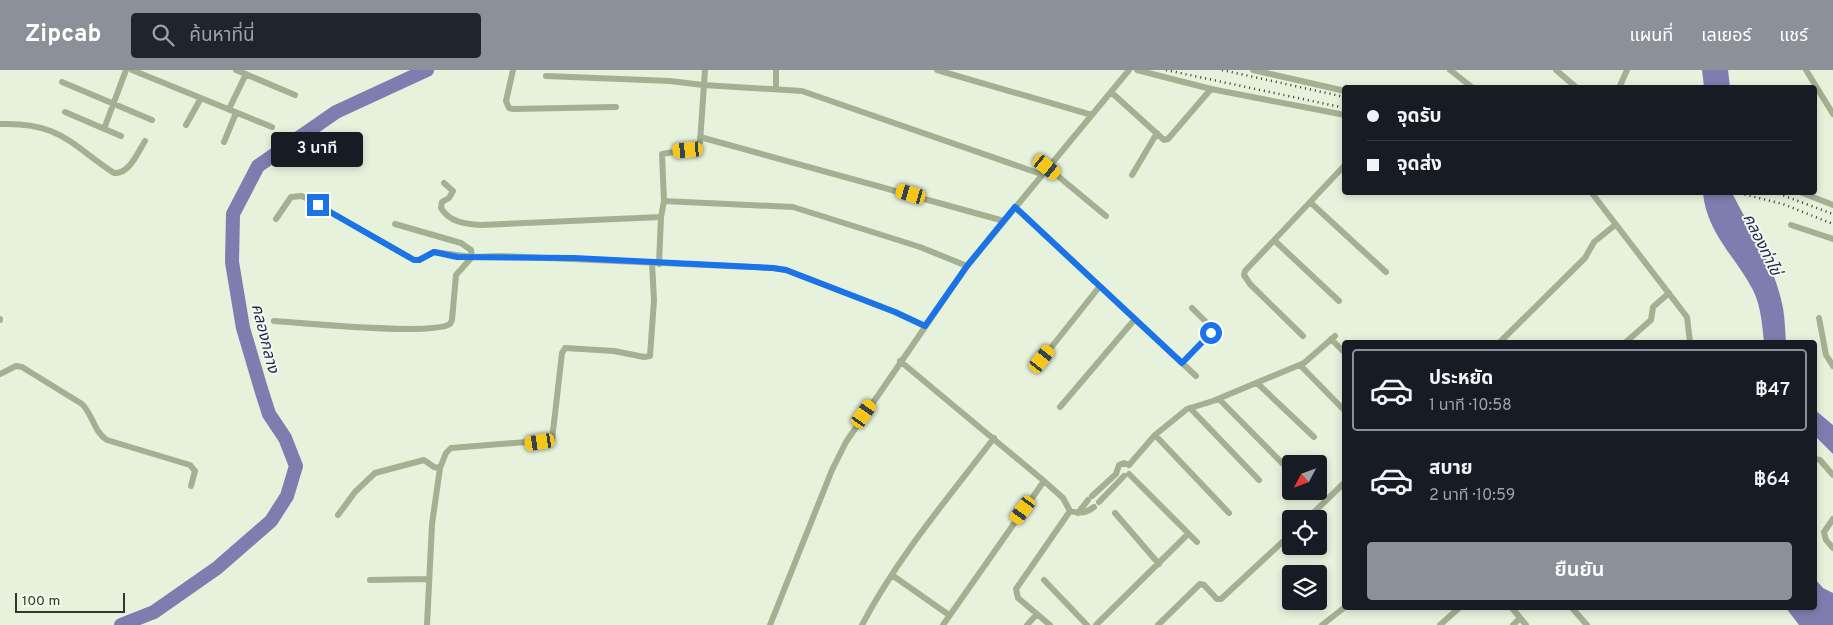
<!DOCTYPE html>
<html lang="th">
<meta charset="utf-8">
<style>
body{margin:0;font-family:Overpass,"Noto Sans Thai",sans-serif;background:#20242c;color:#f1f3f6;height:100vh;display:flex;flex-direction:column;font-size:19px;white-space:nowrap}
*{box-sizing:border-box;margin:0}
p{font-size:16px;color:#9ea1a6}
.icon{flex:none;width:28px;height:28px;fill:none;stroke:currentColor;stroke-width:2;stroke-linecap:round;stroke-linejoin:round}
.map{position:relative;flex:1;overflow:hidden}
.sheet{position:absolute;left:1342px;top:270px;width:475px;height:270px;display:flex;flex-direction:column;background:#171b24;border-radius:5px;box-shadow:0 2px 8px #0003}
.sheet>*{flex:none}
.banner{position:absolute;left:1342px;top:15px;width:475px;height:110px;border-radius:5px;box-shadow:0 2px 8px #0003;display:grid;align-content:center;height:110px;padding:0 25px;background:#171b24}
.needle{width:32px;rotate:229deg}
.tools{position:absolute;left:1282px;top:385px;display:grid;gap:10px}
.tools a{display:grid;place-items:center;width:45px;height:45px;border-radius:5px;background:#171b24;box-shadow:0 2px 8px #0003;font-size:25px}
.scale{position:absolute;left:15px;bottom:12px;width:110px;box-sizing:border-box;padding-left:5px;border:2px solid #333829;border-top:0;font-size:14px;line-height:18px;white-space:nowrap;color:#333829;-webkit-text-stroke:4px #f1faea;paint-order:stroke}
.end{position:absolute;width:22px;height:22px;margin:-11px;border:6px solid #1a73e8;background:#fff;box-shadow:0 0 0 2px #fff}
.from{border-radius:50%}
.bubble{position:absolute;height:35px;border-radius:5px;background:#171b24;box-shadow:0 2px 8px #0003;font-size:16px;font-weight:600;line-height:35px;text-align:center}
.car{position:absolute;width:15px;height:30px;margin:-15px -8px;border-radius:6px;box-shadow:0 0 4px 1px #0007;background:linear-gradient(#f5c518 24%,#345 0 40%,#f5c518 0 76%,#345 0 86%,#f5c518 0)}
.banner b{display:flex;align-items:center;gap:18px;height:48px;font-size:19px}
.banner b+b{border-top:1px solid #363941}
.banner i{width:12px;height:12px;background:#f1f3f6}
ul{padding:9px 0 0;list-style:none}
li{display:flex;align-items:center;gap:15px;height:82px;margin:0 10px 8px;padding:0 15px;border:2px solid transparent;border-radius:5px}
li div{flex:1}
li b{display:block;font-size:19px}
li em{font-style:normal;font-weight:600}
li.current{border-color:#8c9099}
li>.icon{width:45px;height:45px;stroke-width:1.5}
.primary-button{display:flex;gap:10px;margin-top:auto;padding:10px 25px}
.primary-button a{flex:1;height:58px;border-radius:5px;background:#8c9099;color:#fff;font-size:20px;font-weight:600;line-height:58px;text-align:center}
header{display:flex;align-items:center;gap:30px;box-sizing:border-box;height:70px;padding:0 25px;background:#8c9099;color:#fff}
header strong{font-size:24px}
nav{display:flex;gap:28px;margin-inline-start:auto;font-size:18px}
.search{width:350px;height:45px;background:#20242c;display:flex;align-items:center;gap:12px;box-sizing:border-box;padding:0 18px;border-radius:5px;color:#9ea1a6;font-size:19px}
.map>svg:first-child{display:block}
.water{fill:#7e7daf}
.lines{fill:none;stroke-linecap:round;stroke-linejoin:round}
.river{stroke:#7e7daf;stroke-width:14}
.street{stroke:#a3b092;stroke-width:6}
.rail{stroke:#333829;stroke-width:2.5;stroke-dasharray:1 4;stroke-linecap:butt}
.route{stroke:#1a73e8;stroke-width:6}
.labels{text-anchor:middle;stroke-width:4;stroke-linejoin:round;paint-order:stroke}
.water-label{font-size:16px;font-style:italic;fill:#221f59;stroke:#f1faea}
</style>
<header>
<strong>Zipcab</strong>
<div class="search"><svg class="icon" aria-label="search" viewBox="0 0 24 24"><circle cx="10" cy="10" r="6"/><path d="M15 15l6 6"/></svg>ค้นหาที่นี่</div>
<nav><a>แผนที่</a><a>เลเยอร์</a><a>แชร์</a></nav>
</header>
<div class="map">
<svg width="1833" height="555" viewBox="0 0 1833 555">
<rect width="100%" height="100%" fill="#e7f2dd"/>
<!-- water -->
<path class="water" d="M 1702,0 L 1728,0 L 1730,17 L 1704,17 Z
M 1703,123 L 1732,123 C 1751,160 1775,196 1783,238 C 1785,249 1785,261 1786,272 L 1764,272 C 1762,255 1761,236 1753,220 C 1735,186 1707,163 1703,123 Z
M 1815,340 L 1833,355 L 1833,384 L 1815,366 Z
M 1815,509 L 1823,518 L 1833,523 L 1833,555 L 1799,555 L 1786,538 L 1815,538 Z"/>
<g class="lines">
<!-- river -->
<path class="river" d="M 121,555 L 154,542 L 217,498 L 271,451 L 287,426 L 296,396 L 285,368 L 269,344 L 261,319 L 243,258 L 232,192 L 233,144 L 258,96 L 336,42 L 427,0"/>
<!-- street -->
<path class="street" d="M 132,0 L 272,57
M 236,0 L 295,25
M 513,0 L 506,31 L 509,38 L 513,39 L 616,37
M 937,0 L 1092,45
M 1137,0 L 1211,19 L 1345,45
M 1253,0 L 1345,21
M 1450,0 L 1473,18
M 1556,0 L 1577,18
M 1806,0 L 1833,44
M 546,6 L 670,11 L 703,15 L 802,21 L 1041,104
M 62,12 L 152,50
M 776,18 L 776,0
M 1619,18 L 1627,0
M 1111,22 L 1164,70 L 1168,69 L 1211,19
M 229,39 L 246,4
M 65,42 L 121,66
M 0,54 C 59,52 69,73 114,103 C 129,105 138,82 145,71
M 186,55 L 201,28
M 104,59 L 126,0
M 700,67 L 1004,151
M 224,72 L 236,43
M 1047,97 L 1106,146
M 1132,105 L 1157,63
M 444,113 L 453,121 L 449,128 L 442,132 L 441,138 C 449,152 465,154 481,155 L 661,147
M 1591,122 L 1687,247 L 1690,272
M 1800,122 L 1833,135
M 664,131 L 793,137 L 920,177 L 967,196
M 1310,132 L 1386,202
M 1015,137 L 1196,306
M 276,149 L 291,127 L 302,126 L 414,190 L 419,190 L 434,182 L 472,187 L 471,180 L 461,173 L 395,154
M 1791,155 L 1833,169
M 1275,171 L 1339,231
M 659,194 L 661,147 L 664,131 L 662,84 L 692,79 L 700,72 L 705,0
M 1819,248 L 1826,285 L 1833,296
M 0,249 L 0,250
M 274,251 C 302,253 431,266 450,254 L 452,250 L 456,205 L 472,187 L 501,186 L 773,198 L 786,200 L 895,242 L 925,256
M 1303,266 L 1250,214 L 1244,205 L 1245,201 L 1345,95
M 1331,269 L 1345,283
M 1500,272 L 1585,188 L 1594,172 L 1615,155
M 1626,272 L 1651,250 L 1653,237 L 1669,223
M 1042,289 L 1100,216
M 900,291 L 1044,411 L 1063,428 L 1070,441 L 1016,519 L 1018,528 L 1050,555
M 1182,293 L 1211,263 L 1210,256 L 1192,238
M 1300,295 L 1344,340
M 0,304 L 16,296 L 22,297 L 82,334 C 93,345 94,362 107,370 L 190,395 L 195,401 L 191,416
M 1257,313 L 1314,367
M 1219,329 L 1285,396
M 1060,337 L 1135,249
M 1190,338 L 1259,410
M 1155,365 L 1229,443
M 1815,389 L 1820,390 L 1833,405
M 1129,395 L 1155,365 L 1187,339 L 1213,331 L 1304,293 L 1335,266
M 1129,404 L 1197,472
M 1092,426 L 1116,404 L 1119,395 L 1124,393 L 1129,395
M 1099,432 L 1124,406
M 1070,441 C 1080,444 1086,443 1094,437
M 1078,443 L 1088,430
M 1115,443 L 1159,494
M 338,445 L 355,422 L 375,403 L 424,390 L 434,397 L 440,398 L 446,383 L 451,378 L 552,370 L 562,283 L 565,278 L 614,281 L 644,287 L 650,286 L 654,230 L 652,193
M 1307,449 L 1345,412
M 1833,449 L 1824,462 L 1826,470 L 1833,478
M 892,505 L 949,545
M 370,510 L 427,509
M 1044,510 L 1087,555
M 1512,538 L 1526,555
M 1572,538 L 1587,555
M 427,555 L 432,454 L 440,398
M 770,555 L 832,400 L 846,372 L 967,196 L 1129,0
M 862,555 C 897,488 948,428 994,368
M 943,555 L 1044,411
M 1027,555 L 1037,544
M 1096,555 L 1188,464
M 1158,555 L 1200,514 L 1204,515 L 1217,529 L 1221,529 L 1291,464
M 1322,555 L 1345,537
M 1440,555 L 1459,538
M 1513,555 L 1520,548"/>
<!-- rail -->
<path class="rail" d="M 1166,0 L 1345,38
M 1222,0 L 1345,27
M 1735,122 L 1783,134 L 1833,154
M 1774,122 L 1833,144"/>
</g>
<g class="lines">
<!-- route -->
<path class="route" d="M 318,135 L 414,190 L 419,190 L 434,182 L 457,187 L 574,188 L 773,198 L 786,200 L 895,242 L 925,256 L 967,196 L 1015,137 L 1182,293 L 1211,263"/>
</g>
<g class="labels">
<!-- water labels -->
<g class="water-label">
<text transform="translate(1763 174) rotate(64)" y="6">คลองท่าไข่</text>
<text transform="translate(266 268) rotate(76)" y="6">คลองกลาง</text>
</g>
</g>
</svg>
<div class="tools">
<a><svg class="needle" viewBox="-14 -14 28 28"><path d="M0-13l5 13h-10z" fill="#e53935"/><path d="M0 13l5-13h-10z" fill="#9ea1a6"/></svg></a>
<a><svg class="icon" aria-label="locate" viewBox="0 0 24 24"><circle cx="12" cy="12" r="6"/><path d="M12 2v4M12 18v4M2 12h4M18 12h4"/></svg></a>
<a><svg class="icon" aria-label="layers" viewBox="0 0 24 24"><path d="M12 4l9 5-9 5-9-5zM3 14l9 5 9-5"/></svg></a>
</div>
<div class="scale">100 m</div>
<i class="end from" style="left:1211px;top:263px"></i>
<i class="end" style="left:318px;top:135px"></i>
<div class="bubble" style="left:271px;top:62px;width:92px">3 นาที</div>
<i class="car" style="left:688px;top:80px;rotate:265deg"></i>
<i class="car" style="left:1047px;top:97px;rotate:129deg"></i>
<i class="car" style="left:911px;top:124px;rotate:286deg"></i>
<i class="car" style="left:1042px;top:289px;rotate:38deg"></i>
<i class="car" style="left:864px;top:344px;rotate:35deg"></i>
<i class="car" style="left:540px;top:372px;rotate:261deg"></i>
<i class="car" style="left:1023px;top:440px;rotate:216deg"></i>
<div class="banner">
<b><i class="from"></i>จุดรับ</b>
<b><i></i>จุดส่ง</b>
</div>
<section class="sheet">
<ul>
<li class="current"><svg class="icon" aria-label="car" viewBox="0 0 24 24"><path d="M5 17H2v-5l4-1 3-4h7l3 4 3 1v5h-3M9 17h6M6 11h13"/><circle cx="7" cy="17" r="2"/><circle cx="17" cy="17" r="2"/></svg><div><b>ประหยัด</b><p>1 นาที · 10:58</p></div><em>฿47</em></li>
<li><svg class="icon" aria-label="car" viewBox="0 0 24 24"><path d="M5 17H2v-5l4-1 3-4h7l3 4 3 1v5h-3M9 17h6M6 11h13"/><circle cx="7" cy="17" r="2"/><circle cx="17" cy="17" r="2"/></svg><div><b>สบาย</b><p>2 นาที · 10:59</p></div><em>฿64</em></li>
</ul>
<div class="primary-button"><a>ยืนยัน</a></div>
</section>
</div>
